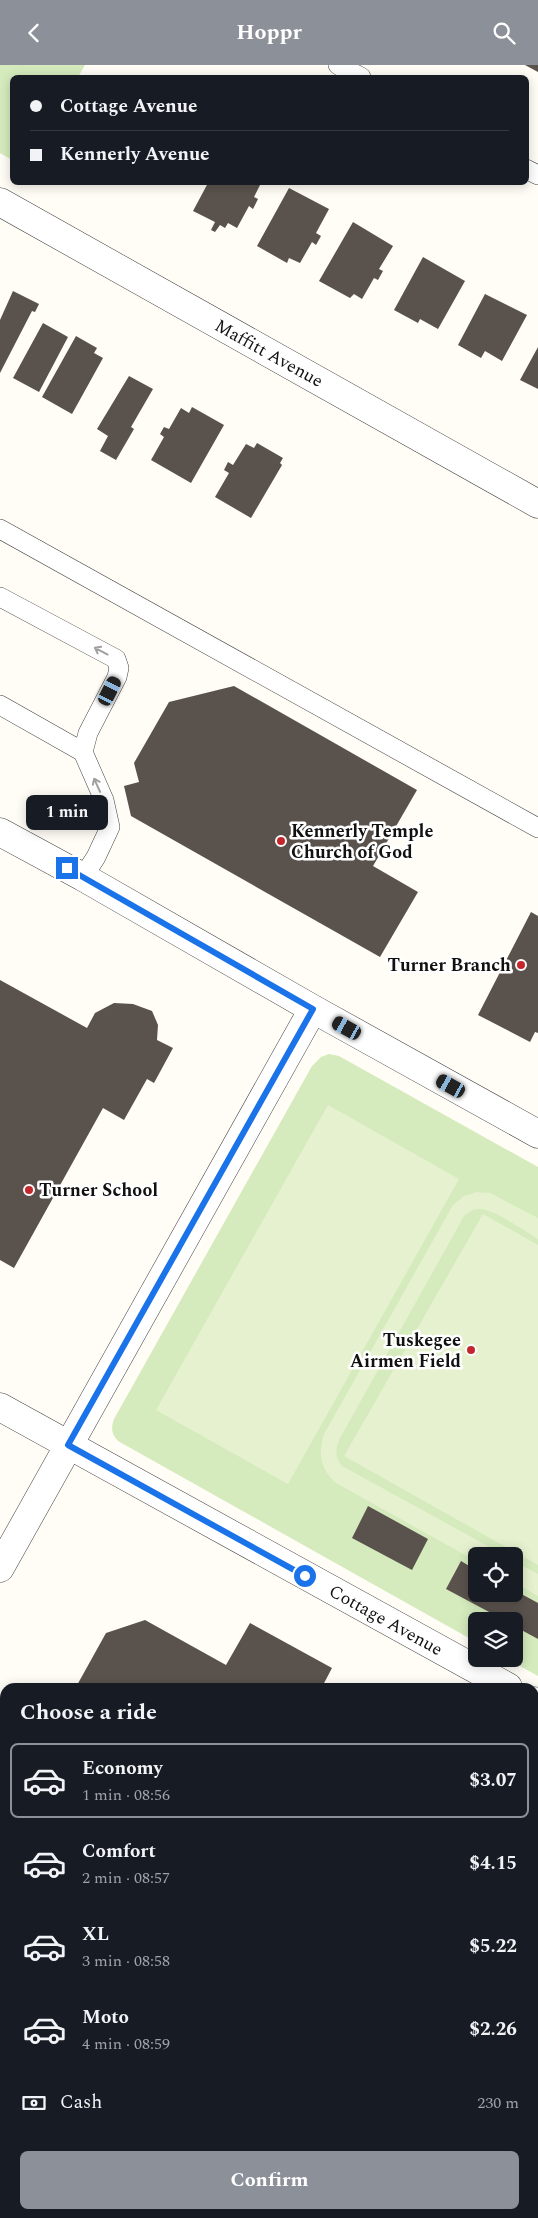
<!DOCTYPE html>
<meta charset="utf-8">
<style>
body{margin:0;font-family:Spectral,serif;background:#20242c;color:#f1f3f6;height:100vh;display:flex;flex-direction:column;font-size:19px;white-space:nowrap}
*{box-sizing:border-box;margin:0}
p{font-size:16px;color:#9ea1a6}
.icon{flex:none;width:28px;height:28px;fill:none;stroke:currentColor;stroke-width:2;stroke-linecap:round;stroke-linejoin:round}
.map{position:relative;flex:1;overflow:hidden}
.side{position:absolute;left:0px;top:1618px;width:539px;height:536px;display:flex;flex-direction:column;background:#171b24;border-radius:15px 15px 0 0;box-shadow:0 2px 12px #0003}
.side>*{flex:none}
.top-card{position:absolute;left:10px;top:10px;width:519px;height:110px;border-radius:8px;box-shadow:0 2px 12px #0003;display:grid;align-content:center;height:110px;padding:0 20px;background:#171b24}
.controls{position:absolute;left:468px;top:1482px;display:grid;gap:10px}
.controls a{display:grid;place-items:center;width:55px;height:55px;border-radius:8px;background:#171b24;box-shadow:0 2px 12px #0003;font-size:25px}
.end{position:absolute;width:22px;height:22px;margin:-11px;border:6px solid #1a73e8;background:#fff;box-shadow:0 0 0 2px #fff}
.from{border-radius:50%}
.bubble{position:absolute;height:35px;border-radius:8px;background:#171b24;box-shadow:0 2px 12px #0003;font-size:16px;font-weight:700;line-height:35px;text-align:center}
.car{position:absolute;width:15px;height:30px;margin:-15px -8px;border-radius:6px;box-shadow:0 0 4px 1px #0007;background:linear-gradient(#222 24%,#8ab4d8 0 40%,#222 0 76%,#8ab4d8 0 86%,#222 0)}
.top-card b{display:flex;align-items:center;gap:18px;height:48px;font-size:19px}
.top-card b+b{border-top:1px solid #363941}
.top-card i{width:12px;height:12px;background:#f1f3f6}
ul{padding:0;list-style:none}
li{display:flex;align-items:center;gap:15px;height:75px;margin:0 10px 8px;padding:0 10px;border:2px solid transparent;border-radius:8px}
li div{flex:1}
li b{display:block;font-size:19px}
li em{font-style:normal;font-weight:700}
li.active{border-color:#8c9099}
li>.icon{width:45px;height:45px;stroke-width:1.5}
h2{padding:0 20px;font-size:22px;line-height:60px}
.pay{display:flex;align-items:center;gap:12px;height:55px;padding:0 20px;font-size:19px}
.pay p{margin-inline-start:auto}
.primary-button{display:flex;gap:10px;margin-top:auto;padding:10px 20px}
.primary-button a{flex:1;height:58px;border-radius:8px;background:#8c9099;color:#fff;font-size:20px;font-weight:700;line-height:58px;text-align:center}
header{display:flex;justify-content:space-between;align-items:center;height:65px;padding:0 20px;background:#8c9099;color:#fff;font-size:22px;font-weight:700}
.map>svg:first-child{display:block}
.green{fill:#d5ebbd;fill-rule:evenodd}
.pitch{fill:#e6f2cf}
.building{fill:#5a524d}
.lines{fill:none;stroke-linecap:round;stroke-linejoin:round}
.service-casing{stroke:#444;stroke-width:20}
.minor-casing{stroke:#444;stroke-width:29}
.service{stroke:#fff;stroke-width:19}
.minor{stroke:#fff;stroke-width:28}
.oneway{stroke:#a0a0a0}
.route{stroke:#1a73e8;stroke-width:6}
.poi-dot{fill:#c4262e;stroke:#fff;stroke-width:2}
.labels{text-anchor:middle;stroke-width:5;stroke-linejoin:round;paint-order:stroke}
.street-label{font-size:18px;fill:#111;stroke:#fff}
.poi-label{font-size:18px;font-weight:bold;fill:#111;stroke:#fff;text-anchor:start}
</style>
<header><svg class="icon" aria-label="back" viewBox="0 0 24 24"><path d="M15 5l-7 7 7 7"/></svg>Hoppr<svg class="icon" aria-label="search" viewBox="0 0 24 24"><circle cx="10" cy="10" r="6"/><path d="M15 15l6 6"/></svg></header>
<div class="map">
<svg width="538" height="2153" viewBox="0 0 538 2153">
<rect width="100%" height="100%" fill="#fffdf5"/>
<!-- green -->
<path class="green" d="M 0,0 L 85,0 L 78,12 L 12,12 L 12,95 L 0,88 Z
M 329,989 L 339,991 L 538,1102 L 538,1611 L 507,1594 L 514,1594 L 514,1556 L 476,1556 L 476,1577 L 118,1376 C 111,1369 111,1362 114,1354 L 312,1001 L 321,992 ZM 476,1491 L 514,1491 L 514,1529 L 476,1529 Z"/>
<!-- pitch -->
<path class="pitch" d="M 328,1040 L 459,1114 L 288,1419 L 156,1345 Z
M 477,1127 L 490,1128 L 538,1153 L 538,1174 C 523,1165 498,1147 482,1144 C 475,1143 469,1147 464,1151 L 339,1375 C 335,1386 335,1392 342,1401 L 506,1491 L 476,1491 L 476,1496 L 336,1418 C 320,1403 318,1390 324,1369 L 453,1140 L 464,1131 Z
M 483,1149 L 538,1180 L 538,1500 L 344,1391 Z
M 514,1496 L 538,1509 L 538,1531 L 514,1517 Z"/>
<!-- building -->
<path class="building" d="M 525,0 L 538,0 L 538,7 Z
M 208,118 L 261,118 L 254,132 L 258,134 L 253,144 L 249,141 L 237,163 L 228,158 L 225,163 L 220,160 L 215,167 L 211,165 L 215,157 L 193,146 Z
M 289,123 L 329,144 L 316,168 L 321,171 L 316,180 L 312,177 L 300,198 L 289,193 L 287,198 L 257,181 Z
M 353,157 L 393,181 L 379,204 L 383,206 L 378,215 L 374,213 L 362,234 L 354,229 L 350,233 L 319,216 Z
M 423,192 L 465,216 L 438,264 L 420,254 L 418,258 L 394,245 Z
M 13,226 L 39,239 L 35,247 L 32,246 L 0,308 L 0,255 Z
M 485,229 L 527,250 L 502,296 L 485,286 L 481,293 L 458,280 Z
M 43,258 L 68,272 L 39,327 L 13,313 Z
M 76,271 L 97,283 L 94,288 L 103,293 L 72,349 L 42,332 Z
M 538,282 L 538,324 L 520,315 Z
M 129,311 L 153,324 L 131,362 L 134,364 L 116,395 L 100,386 L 108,371 L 97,364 Z
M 192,342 L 224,360 L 191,418 L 151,395 L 164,372 L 160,369 L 164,362 L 169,364 L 181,343 L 189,348 Z
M 257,378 L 283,393 L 280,398 L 282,400 L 251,453 L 215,432 L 229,408 L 224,405 L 228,397 L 233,400 L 246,379 L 254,383 Z
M 234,621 L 417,725 L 373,801 L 418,827 L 380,892 L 131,751 L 124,721 L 139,717 L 134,698 L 169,637 Z
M 531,847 L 538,851 L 538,968 L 535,967 L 530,977 L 478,950 Z
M 0,915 L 87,963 L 95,948 L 114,938 L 133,939 L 152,946 L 158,960 L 157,975 L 173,983 L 154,1018 L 147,1014 L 124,1055 L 103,1043 L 14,1203 L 0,1195 Z
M 368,1441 L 428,1474 L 412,1505 L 352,1473 Z
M 461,1496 L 476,1505 L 476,1529 L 514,1529 L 514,1525 L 538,1538 L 538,1574 L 514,1561 L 514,1556 L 506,1556 L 446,1524 Z
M 145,1555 L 226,1600 L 250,1558 L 332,1603 L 322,1622 L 76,1622 L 106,1568 Z
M 534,1744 L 538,1747 L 538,1933 L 534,1931 Z
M 0,1955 L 5,1958 L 5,1985 L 0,1994 Z
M 534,1958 L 538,1960 L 538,1983 L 534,1990 Z
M 192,2149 L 229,2149 L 227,2153 L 201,2153 Z
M 274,2149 L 306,2149 L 303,2153 L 272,2153 Z
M 312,2149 L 352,2149 L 350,2153 L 310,2153 Z"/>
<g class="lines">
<defs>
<path id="service" d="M 338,0 L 361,12
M 526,104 L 538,110
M 0,464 L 538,763
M 0,532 L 116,594 L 119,603 L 117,612 L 88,668 L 83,687
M 0,640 L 83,687 L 104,735 L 110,762 L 96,792 L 83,812"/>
<path id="minor" d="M 0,137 L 538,439
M 0,767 L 83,812 L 313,944 L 538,1069
M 0,1342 L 508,1622
M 0,1503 L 313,944
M 534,1636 L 538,1639
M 0,1882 L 5,1885
M 479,2149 L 487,2153"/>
</defs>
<!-- service casing -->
<use href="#service" class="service-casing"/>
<!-- minor casing -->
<use href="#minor" class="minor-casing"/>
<!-- service -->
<use href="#service" class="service"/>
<!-- minor -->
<use href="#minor" class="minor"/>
</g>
<!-- one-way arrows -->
<defs><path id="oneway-shaft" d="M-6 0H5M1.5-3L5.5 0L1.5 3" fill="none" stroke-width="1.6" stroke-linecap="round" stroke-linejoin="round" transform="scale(1.25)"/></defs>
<g class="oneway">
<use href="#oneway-shaft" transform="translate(101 586) rotate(-152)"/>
<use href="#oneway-shaft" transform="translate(97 720) rotate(-114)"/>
</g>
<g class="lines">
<!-- route -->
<path class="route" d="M 67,803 L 313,944 L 68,1380 L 305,1511"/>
</g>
<!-- markers -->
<g class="poi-dot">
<circle cx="281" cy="776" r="5"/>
<circle cx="521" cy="900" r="5"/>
<circle cx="29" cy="1125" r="5"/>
<circle cx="471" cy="1285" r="5"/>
</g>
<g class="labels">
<!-- street labels -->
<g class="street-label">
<text transform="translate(269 288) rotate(29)" y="6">Maffitt Avenue</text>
<text transform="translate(386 1555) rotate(29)" y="6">Cottage Avenue</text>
</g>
<!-- poi labels -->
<g class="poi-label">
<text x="291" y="772">Kennerly Temple<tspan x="291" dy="21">Church of God</tspan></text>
<text x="511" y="906" text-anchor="end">Turner Branch</text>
<text x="39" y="1131">Turner School</text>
<text x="461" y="1281" text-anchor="end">Tuskegee<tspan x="461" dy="21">Airmen Field</tspan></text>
</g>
</g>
</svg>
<div class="controls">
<a><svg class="icon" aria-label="locate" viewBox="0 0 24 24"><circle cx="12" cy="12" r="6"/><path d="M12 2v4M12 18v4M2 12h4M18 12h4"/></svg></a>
<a><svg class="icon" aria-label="layers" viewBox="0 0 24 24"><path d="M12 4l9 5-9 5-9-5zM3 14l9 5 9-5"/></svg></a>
</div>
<i class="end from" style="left:305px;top:1511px"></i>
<i class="end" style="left:67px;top:803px"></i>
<div class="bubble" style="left:26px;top:730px;width:82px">1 min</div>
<i class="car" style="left:110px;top:626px;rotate:27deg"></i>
<i class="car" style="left:347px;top:963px;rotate:299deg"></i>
<i class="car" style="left:451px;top:1021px;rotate:299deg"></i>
<div class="top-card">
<b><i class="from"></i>Cottage Avenue</b>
<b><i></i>Kennerly Avenue</b>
</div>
<section class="side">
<h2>Choose a ride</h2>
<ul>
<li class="active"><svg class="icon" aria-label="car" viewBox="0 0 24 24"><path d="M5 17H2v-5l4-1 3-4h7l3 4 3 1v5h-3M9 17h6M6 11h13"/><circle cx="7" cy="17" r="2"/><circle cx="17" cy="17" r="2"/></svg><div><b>Economy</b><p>1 min · 08:56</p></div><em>$3.07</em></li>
<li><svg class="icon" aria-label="car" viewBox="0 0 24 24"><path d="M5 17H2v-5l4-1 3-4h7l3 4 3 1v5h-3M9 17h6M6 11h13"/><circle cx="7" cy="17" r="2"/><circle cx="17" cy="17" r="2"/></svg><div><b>Comfort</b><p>2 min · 08:57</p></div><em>$4.15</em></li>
<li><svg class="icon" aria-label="car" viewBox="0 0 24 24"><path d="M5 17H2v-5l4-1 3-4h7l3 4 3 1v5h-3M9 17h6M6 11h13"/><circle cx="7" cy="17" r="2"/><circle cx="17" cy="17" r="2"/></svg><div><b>XL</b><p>3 min · 08:58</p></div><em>$5.22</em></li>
<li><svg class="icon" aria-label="car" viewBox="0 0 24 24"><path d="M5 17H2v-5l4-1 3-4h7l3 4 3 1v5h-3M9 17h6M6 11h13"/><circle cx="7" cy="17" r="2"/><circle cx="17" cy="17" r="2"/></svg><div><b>Moto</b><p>4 min · 08:59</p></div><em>$2.26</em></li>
</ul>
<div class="pay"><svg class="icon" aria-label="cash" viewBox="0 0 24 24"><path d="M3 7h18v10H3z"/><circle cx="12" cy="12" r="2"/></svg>Cash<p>230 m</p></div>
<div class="primary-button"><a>Confirm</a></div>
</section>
</div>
